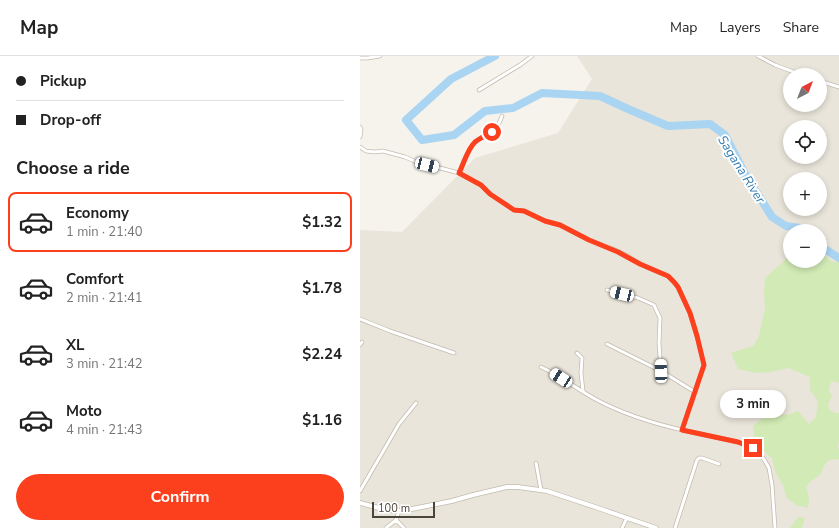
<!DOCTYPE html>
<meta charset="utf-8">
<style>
body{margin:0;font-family:"Nunito Sans",sans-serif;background:#f6f6f6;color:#222;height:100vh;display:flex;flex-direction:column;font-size:15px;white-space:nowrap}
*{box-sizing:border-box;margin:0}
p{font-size:13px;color:#767676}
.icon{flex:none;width:22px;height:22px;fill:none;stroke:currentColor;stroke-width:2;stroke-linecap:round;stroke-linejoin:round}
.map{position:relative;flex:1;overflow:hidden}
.panel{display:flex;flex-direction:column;background:#fff;width:360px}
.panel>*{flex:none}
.top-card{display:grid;align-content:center;height:88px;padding:0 16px;background:#fff}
.needle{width:26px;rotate:42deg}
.tools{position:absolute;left:423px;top:12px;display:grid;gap:8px}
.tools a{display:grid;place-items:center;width:44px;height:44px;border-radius:50%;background:#fff;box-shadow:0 2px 6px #0003;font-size:20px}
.scale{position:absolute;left:12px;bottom:10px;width:63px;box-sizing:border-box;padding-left:4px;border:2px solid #4b4439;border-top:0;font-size:11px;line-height:14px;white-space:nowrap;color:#4b4439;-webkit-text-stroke:3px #fff;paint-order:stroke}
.end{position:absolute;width:18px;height:18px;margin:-9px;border:5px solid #fc3f1d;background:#fff;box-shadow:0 0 0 2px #fff}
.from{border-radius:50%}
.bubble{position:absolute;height:28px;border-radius:14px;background:#fff;box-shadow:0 2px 6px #0003;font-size:13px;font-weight:700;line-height:28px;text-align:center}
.car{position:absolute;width:12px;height:24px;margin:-12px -6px;border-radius:5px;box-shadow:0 0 3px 1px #0007;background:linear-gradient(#fff 24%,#345 0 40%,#fff 0 76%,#345 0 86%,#fff 0)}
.top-card b{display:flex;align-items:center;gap:14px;height:38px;font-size:15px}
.top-card b+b{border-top:1px solid #e0e0e0}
.top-card i{width:10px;height:10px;background:#222}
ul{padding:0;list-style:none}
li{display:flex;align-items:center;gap:12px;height:60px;margin:0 8px 6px;padding:0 8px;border:2px solid transparent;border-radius:8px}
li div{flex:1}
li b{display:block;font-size:15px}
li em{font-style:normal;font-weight:700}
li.current{border-color:#fc3f1d}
li>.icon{width:36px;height:36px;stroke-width:1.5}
h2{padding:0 16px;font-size:18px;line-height:48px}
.cta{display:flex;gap:8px;margin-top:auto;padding:8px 16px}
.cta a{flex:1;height:46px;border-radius:24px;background:#fc3f1d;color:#fff;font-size:16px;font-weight:700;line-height:46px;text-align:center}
header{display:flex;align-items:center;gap:24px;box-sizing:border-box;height:56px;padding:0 20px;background:#fff;border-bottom:1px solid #e0e0e0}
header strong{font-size:19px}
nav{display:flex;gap:22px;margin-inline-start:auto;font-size:14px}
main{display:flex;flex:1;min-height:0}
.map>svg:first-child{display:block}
.residential{fill:#eae5da;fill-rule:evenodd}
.green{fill:#d2eab5}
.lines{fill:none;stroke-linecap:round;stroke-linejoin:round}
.river{stroke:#a9d4f2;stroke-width:8}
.minor-casing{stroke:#c2bbae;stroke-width:4.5}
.tertiary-casing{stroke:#c2bbae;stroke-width:5.5}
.minor{stroke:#fff;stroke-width:3}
.tertiary{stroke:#fff;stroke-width:4}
.route{stroke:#fc3f1d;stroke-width:5}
.labels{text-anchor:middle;stroke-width:4;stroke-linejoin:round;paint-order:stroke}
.water-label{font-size:13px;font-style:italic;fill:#2e7ab2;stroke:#fff}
</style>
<header>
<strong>Map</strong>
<nav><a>Map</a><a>Layers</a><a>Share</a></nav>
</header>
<main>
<section class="panel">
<div class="top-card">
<b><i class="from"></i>Pickup</b>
<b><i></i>Drop-off</b>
</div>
<h2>Choose a ride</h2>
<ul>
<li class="current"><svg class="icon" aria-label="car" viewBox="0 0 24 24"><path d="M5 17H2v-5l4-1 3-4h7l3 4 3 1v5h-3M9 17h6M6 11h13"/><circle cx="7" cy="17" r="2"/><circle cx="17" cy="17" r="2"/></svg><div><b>Economy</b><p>1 min · 21:40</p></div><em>$1.32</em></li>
<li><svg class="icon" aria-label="car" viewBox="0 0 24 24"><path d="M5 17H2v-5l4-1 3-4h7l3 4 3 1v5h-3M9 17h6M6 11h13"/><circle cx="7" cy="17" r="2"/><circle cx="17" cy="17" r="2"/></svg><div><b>Comfort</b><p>2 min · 21:41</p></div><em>$1.78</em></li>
<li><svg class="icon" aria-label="car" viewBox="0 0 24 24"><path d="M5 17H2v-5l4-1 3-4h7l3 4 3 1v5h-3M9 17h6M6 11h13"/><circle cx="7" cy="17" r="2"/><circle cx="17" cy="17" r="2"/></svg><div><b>XL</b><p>3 min · 21:42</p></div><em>$2.24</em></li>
<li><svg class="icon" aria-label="car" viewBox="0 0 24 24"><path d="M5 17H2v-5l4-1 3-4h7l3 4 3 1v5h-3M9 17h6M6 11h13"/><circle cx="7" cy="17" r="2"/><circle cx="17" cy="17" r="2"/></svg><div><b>Moto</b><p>4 min · 21:43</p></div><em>$1.16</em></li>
</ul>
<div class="cta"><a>Confirm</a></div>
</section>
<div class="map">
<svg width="479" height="472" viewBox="0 0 479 472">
<rect width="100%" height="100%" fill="#f6f3ec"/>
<!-- residential -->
<path class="residential" d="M 217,0 L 479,0 L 479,472 L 0,472 L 0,174 L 42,176 L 115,102 L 198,77 L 232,23 ZM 430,19 L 460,19 L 460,49 L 430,49 ZM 430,71 L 460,71 L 460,101 L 430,101 ZM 430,123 L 460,123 L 460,153 L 430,153 ZM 430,175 L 460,175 L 460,205 L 430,205 Z"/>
<!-- green -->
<path class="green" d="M 460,196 L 473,206 L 479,206 L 479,327 L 471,325 L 469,335 L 472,340 L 468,348 L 469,354 L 476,357 L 479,357 L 479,385 L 478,392 L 479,393 L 479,404 L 477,403 L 469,404 L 464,410 L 460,419 L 451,425 L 446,431 L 449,441 L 448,452 L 436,449 L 426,441 L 423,429 L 415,415 L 412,402 L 395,388 L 393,370 L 409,356 L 428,359 L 438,355 L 449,368 L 456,361 L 458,345 L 450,334 L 450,321 L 428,312 L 411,316 L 396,317 L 378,313 L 371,297 L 393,290 L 399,280 L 405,252 L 404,237 L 405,222 L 424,205 L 430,197 L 430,205 L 460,205 Z
M 440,461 L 445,462 L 442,472 L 430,472 C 435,467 434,464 440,461 Z"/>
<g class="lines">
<!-- river -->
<path class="river" d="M 135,0 L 91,23 L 46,64 L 62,84 L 94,79 L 125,55 L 153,52 L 182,37 L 240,40 L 268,53 L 308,70 L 350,68 L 365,79 L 385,118 L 412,161 L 426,170 L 440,172 L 442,175
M 460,190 L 479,202"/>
<defs>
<path id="minor" d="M 398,0 L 415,9 L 442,19
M 0,2 L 8,2 L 20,0
M 460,25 L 479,31
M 119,34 L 160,9 L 172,0
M 0,71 L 1,74 L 0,81
M 0,91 L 6,95 L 15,96 L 23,95 L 45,101 L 57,106 L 99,117 L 121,129 L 130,138 L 154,154 L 165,155 L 185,165 L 200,169 L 229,184 L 251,192 L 266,199 L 280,208 L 293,214 L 308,220 L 314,226 L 318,231 L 330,257 L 337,280 L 344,309 L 322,374 L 378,386 L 393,392 L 402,400 L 409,412 L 412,429 L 415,472
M 99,117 C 104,107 107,94 115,86 C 120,81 127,80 132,76 C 137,72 140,66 142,60
M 247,234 L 278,242 L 294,249 L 300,262 L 299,287 L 301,315
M 0,263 L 30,275 L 94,297
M 247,288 L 301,315 L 335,336
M 0,289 L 2,286
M 217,297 L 222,302 L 221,317 L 223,335
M 181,311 C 201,320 218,334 237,344 C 265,359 292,367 322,374
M 176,407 L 181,434
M 0,435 L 39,368 L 56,347
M 36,464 L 44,472
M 26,472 L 36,464 L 39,455
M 262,472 L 267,462
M 315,472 L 337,404 L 339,402 L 342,402 L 359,408"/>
<path id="tertiary" d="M 0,447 L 23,453 L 39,455 L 47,454 L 92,445 L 113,439 L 147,431 L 158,431 L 187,435 L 241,453 L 296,472"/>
</defs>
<!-- minor casing -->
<use href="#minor" class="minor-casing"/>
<!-- tertiary casing -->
<use href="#tertiary" class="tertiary-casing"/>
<!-- minor -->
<use href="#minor" class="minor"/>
<!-- tertiary -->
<use href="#tertiary" class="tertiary"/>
</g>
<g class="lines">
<!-- route -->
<path class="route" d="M 132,76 C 127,79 120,82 115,86 C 107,94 104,107 99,117 L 121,129 L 130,138 L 154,154 L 164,155 L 185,165 L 200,169 L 229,184 L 258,196 L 280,208 L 308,220 L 314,226 L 318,231 L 330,257 L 337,280 L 344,309 L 322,374 L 378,386 L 393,392"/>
</g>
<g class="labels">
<!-- water labels -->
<g class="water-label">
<text transform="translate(382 113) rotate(58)" y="5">Sagana River</text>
</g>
</g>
</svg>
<div class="tools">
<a><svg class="needle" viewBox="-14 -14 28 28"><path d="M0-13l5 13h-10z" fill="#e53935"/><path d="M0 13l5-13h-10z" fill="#767676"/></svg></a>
<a><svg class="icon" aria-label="locate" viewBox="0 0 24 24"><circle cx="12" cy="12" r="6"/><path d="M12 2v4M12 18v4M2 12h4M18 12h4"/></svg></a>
<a>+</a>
<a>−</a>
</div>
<div class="scale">100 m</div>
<i class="end from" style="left:132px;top:76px"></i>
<i class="end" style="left:393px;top:392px"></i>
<div class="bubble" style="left:360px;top:334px;width:66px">3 min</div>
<i class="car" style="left:67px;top:109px;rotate:104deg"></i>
<i class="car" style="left:262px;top:238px;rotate:284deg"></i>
<i class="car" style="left:301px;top:315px;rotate:358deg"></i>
<i class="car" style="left:201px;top:322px;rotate:303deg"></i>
</div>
</main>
